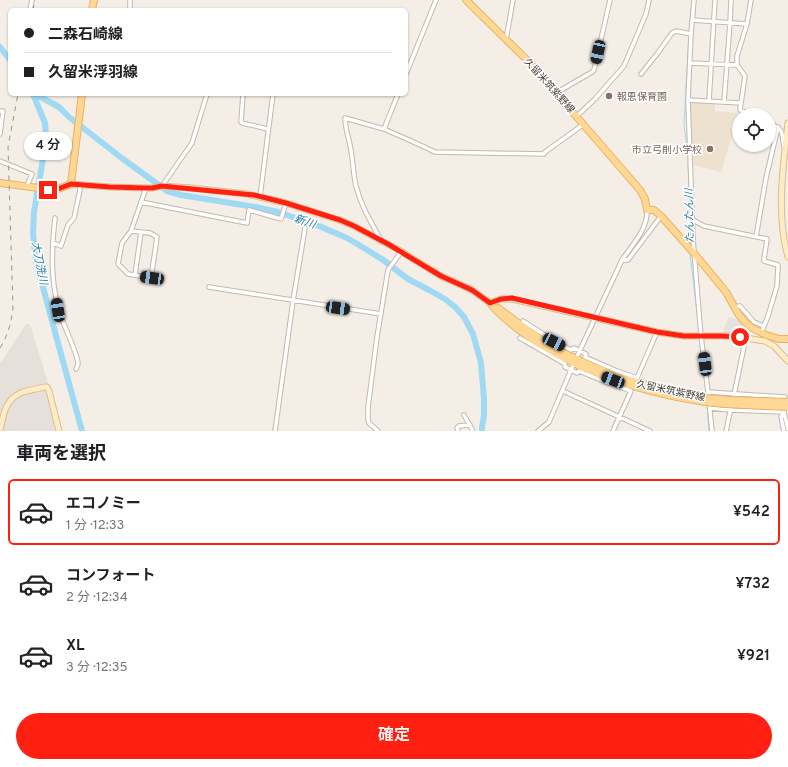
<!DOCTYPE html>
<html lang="ja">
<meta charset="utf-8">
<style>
body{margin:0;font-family:Overpass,"Noto Sans JP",sans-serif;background:#f2f2f2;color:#202124;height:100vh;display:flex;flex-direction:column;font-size:15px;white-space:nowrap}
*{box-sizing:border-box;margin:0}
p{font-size:13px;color:#757577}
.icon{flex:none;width:22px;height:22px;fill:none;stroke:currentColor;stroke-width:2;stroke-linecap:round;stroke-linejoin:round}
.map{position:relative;height:431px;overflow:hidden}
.sheet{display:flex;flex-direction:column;background:#fff;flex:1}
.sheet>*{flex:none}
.guide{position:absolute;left:8px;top:8px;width:400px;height:88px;border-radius:6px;box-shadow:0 1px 3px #0004;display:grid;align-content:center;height:88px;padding:0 16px;background:#fff}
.fabs{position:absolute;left:732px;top:108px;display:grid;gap:8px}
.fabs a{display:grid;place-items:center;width:44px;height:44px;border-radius:50%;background:#fff;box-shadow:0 1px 3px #0004;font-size:20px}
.end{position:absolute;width:18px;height:18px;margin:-9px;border:5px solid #ff2012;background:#fff;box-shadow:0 0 0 2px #fff}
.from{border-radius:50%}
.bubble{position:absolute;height:28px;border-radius:14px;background:#fff;box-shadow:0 1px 3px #0004;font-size:13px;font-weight:600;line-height:28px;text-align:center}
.car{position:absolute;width:12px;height:24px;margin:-12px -6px;border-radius:5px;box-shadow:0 0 3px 1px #0007;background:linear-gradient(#222 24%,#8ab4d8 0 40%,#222 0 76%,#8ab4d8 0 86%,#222 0)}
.guide b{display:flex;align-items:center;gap:14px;height:38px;font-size:15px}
.guide b+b{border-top:1px solid #e0e0e0}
.guide i{width:10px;height:10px;background:#202124}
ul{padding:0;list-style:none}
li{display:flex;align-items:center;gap:12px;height:66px;margin:0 8px 6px;padding:0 8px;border:2px solid transparent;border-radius:6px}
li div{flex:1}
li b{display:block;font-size:15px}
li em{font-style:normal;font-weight:600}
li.on{border-color:#ff2012}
li>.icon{width:36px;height:36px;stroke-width:1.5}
h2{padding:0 16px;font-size:18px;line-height:48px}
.button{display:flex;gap:8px;margin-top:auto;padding:8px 16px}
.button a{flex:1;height:46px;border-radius:24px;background:#ff2012;color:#fff;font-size:16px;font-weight:600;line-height:46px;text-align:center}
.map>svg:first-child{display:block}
.industrial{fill:#e6e0db}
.education{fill:#ede2d0}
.parking{fill:#e4e1de}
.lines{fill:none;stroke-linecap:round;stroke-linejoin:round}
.stream{stroke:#a0d9f3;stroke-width:1}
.river{stroke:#a0d9f3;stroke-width:6}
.street-casing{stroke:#c3b8ab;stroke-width:5.5}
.secondary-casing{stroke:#d6be94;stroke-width:7}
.primary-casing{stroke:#e8b360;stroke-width:8}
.street{stroke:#fff;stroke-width:3.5}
.secondary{stroke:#ffecc5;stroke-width:5}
.primary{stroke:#ffd794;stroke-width:6}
.rail{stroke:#969696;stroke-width:1;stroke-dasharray:5 5;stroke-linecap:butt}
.primary-bridge-casing{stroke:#e8b360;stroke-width:8;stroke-linecap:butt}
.primary-bridge{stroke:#ffd794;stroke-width:6}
.route{stroke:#ff2012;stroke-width:5}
.education-dot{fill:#8d6e63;stroke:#fff;stroke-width:1.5}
.labels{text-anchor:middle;stroke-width:3;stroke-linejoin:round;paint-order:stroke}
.street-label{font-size:10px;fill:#473e35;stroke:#fff}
.education-label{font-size:10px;fill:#785e54;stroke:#fff;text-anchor:start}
.water-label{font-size:11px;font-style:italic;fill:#287ca6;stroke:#fff}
</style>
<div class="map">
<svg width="788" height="431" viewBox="0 0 788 431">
<rect width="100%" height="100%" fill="#f4eee6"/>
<!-- industrial -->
<path class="industrial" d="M 26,324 L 30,324 L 48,383 L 48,398 L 55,431 L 0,431 L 0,364 Z"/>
<!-- education -->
<path class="education" d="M 691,102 L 715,103 L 715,111 L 739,113 L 721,172 L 693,165 L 690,133 Z"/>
<!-- parking -->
<path class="parking" d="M 728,317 L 739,320 L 742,324 L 739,335 L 723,333 Z"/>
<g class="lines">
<!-- stream -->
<path class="stream" d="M 689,31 L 692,0
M 688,157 L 684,124 L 689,34
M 688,162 L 691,245
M 690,254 L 698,320
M 705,381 L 706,396
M 707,405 L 709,431"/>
<!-- river -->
<path class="river" d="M 0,47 L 10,60
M 33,94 L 45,123 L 46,135 L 44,153 L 34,212 L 33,233 L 35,252 L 37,265 L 55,332 L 82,431
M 35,94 L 59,107 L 69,117 L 123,159 L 167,191 L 181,195 L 255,207 L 278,212 L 319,226 L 347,238 L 364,248 L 380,258 L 382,259 L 408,279 L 429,290 L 445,299 L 455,307 L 464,317 L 473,334 L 481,363 L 484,399 L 484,415 L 482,428 L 482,431"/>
<defs>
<path id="street" d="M 694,0 L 691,34 L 688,100 L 693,239 L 701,336 L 708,392 L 712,431
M 751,0 L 747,24 L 737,56 L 737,65 L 745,76 L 740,110 L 752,115
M 30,10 L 32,0
M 130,10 L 130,0
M 692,20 L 747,24
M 506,40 L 513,0
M 690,63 L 737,65
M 406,74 L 436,0
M 641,74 L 657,54 L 672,33 L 676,31 L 691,34
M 556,93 L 592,72 L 594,70 L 610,0
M 243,94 L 241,122 L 242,123 L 268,129
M 688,100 L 741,103
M 709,101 L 715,0
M 724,102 L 730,23 L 731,0
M 0,111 L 3,111 L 0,134
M 577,116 L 595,99 L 624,66 L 646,14 L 649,0
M 769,123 C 785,130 781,131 784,147
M 384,129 L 398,94
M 0,161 L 32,174 L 27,186
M 162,186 L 192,143 L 207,94
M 260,197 L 273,94
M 141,202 L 247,223 L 249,210 L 281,219 L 286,203
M 55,218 C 51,253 50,289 63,322 C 67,332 77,354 78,363 C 78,364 77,368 76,369
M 693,220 L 704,226 L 767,239 L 764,259 L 764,261 L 778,265 L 778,267 L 777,286 L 768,316 L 762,331
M 131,231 L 150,233 L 157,237 L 151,278 L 128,274 L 118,264 L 122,243 L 131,231 L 146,188
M 756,237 L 766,178 L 778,127
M 381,240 C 371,222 361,206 356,186 C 353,173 353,159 350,145 C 348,136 345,127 345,118 L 384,129 L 409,140 L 420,145 L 435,152 L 544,154 L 545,152 L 584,124
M 53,243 L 61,246 L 68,225 L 74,218 L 80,190 L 79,184
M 622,260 C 632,245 648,229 647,210
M 135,275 L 141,232
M 209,287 L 381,314
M 734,307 L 740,306 L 754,322 L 763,326
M 523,321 L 554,341 L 571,350 L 574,348 L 586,354 L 585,357 L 617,371 L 637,378 L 657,332
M 520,338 L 565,364 L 565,367 L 577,373 L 579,371 L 603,381 L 631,391 L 613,431
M 563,391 L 650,431
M 708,392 L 785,397 L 784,412 L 788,429
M 734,395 L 746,337
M 710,408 L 730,410 L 784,412 L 781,417 L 784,431
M 464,415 L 473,431
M 275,431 L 293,301 L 305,228
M 378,431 L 369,423 L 368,419 L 368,407 L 377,337 L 388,270 L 401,252
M 458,431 L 457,428 L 459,426 L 470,425
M 538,431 L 549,422 L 574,363 L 622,260 L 628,260 L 661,216
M 726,431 L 732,403"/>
<path id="secondary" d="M 788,123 C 783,167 776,214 788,257
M 71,184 L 111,187 L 146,188 L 152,188 L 162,186 L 191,188 L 247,194 L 286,203 L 339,220 L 354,226 L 397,249 L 441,276 L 472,290 L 490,303 L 501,299 L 512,299 L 657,332 L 684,336 L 733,336 L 758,340 L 765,341 L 774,346 L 788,361
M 0,431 C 3,416 5,398 23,392 C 29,390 37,389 44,387 L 47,387 L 49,391 L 59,431"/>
<path id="primary" d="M 466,0 L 530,63 L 640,190 L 645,199 L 647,210 L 654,210 L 661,216 L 693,252 L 726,292 L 739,315 L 746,323 L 752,328 L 766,335 L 779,339 L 788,339
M 92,10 L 94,0
M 0,183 L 54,190 L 58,189 L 71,184 L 82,94
M 490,303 C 498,314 509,322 519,330 C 574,371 639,392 705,402
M 498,308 C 515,321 532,334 550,345 C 598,373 651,389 705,398"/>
</defs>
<!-- street casing -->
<use href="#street" class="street-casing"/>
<!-- secondary casing -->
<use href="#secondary" class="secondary-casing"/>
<!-- primary casing -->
<use href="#primary" class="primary-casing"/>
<!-- street -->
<use href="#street" class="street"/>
<!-- secondary -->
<use href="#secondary" class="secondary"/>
<!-- primary -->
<use href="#primary" class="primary"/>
<!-- rail -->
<path class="rail" d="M 33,10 L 35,0
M 0,348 C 8,335 11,324 13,308 L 8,147 L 18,94"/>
<defs>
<path id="primary-bridge" d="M 705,398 L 730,400 L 787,402
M 705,402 L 725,404 L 787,407"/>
</defs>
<!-- primary-bridge casing -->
<use href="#primary-bridge" class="primary-bridge-casing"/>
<!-- primary-bridge -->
<use href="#primary-bridge" class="primary-bridge"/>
</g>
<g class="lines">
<!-- route -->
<path class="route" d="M 48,190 L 58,189 L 71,184 L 110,187 L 146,188 L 152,188 L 162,186 L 254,195 L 286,203 L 340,220 L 354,226 L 388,244 L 441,276 L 472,290 L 490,303 L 501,299 L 512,298 L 657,332 L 684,336 L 722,336 L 740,337"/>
</g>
<!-- markers -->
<g class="education-dot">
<circle cx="609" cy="96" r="4"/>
<circle cx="710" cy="149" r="4"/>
</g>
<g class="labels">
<!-- street labels -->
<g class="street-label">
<text transform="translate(550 85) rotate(48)" y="4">久留米筑紫野線</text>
<text transform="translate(671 390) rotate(12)" y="4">久留米筑紫野線</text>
</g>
<!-- education labels -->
<g class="education-label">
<text x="617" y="100">報恩保育園</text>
<text x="702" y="153" text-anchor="end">市立弓削小学校</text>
</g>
<!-- water labels -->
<g class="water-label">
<text transform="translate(689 216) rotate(-91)" y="4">たんたん川</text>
<text transform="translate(305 221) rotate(19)" y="4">新川</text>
<text transform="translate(40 263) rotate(79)" y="4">大刀洗川</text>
</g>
</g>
</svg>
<div class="fabs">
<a><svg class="icon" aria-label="locate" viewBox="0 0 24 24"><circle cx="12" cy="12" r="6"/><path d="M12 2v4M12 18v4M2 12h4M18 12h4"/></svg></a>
</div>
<i class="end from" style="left:740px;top:337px"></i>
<i class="end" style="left:48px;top:190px"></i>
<div class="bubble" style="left:24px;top:132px;width:48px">4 分</div>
<i class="car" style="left:598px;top:52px;rotate:192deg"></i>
<i class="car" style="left:152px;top:278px;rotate:278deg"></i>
<i class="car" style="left:338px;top:308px;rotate:98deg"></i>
<i class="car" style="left:58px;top:310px;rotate:351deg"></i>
<i class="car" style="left:554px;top:342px;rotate:117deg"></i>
<i class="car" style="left:705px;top:364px;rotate:353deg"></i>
<i class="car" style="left:613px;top:380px;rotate:291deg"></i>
<div class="guide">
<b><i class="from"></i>二森石崎線</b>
<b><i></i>久留米浮羽線</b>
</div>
</div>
<section class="sheet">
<h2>車両を選択</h2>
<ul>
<li class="on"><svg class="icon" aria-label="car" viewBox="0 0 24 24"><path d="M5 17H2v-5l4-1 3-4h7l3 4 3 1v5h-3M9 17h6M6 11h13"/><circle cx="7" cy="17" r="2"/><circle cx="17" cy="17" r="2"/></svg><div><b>エコノミー</b><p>1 分 · 12:33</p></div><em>¥542</em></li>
<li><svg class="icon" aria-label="car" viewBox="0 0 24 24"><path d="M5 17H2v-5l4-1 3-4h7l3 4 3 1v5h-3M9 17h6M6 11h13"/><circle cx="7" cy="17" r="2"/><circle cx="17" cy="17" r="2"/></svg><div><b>コンフォート</b><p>2 分 · 12:34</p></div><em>¥732</em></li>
<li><svg class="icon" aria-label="car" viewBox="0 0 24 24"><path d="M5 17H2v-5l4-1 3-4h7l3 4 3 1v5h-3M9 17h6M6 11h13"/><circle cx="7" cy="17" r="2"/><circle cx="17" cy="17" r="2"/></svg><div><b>XL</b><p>3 分 · 12:35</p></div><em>¥921</em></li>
</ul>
<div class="button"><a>確定</a></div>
</section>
